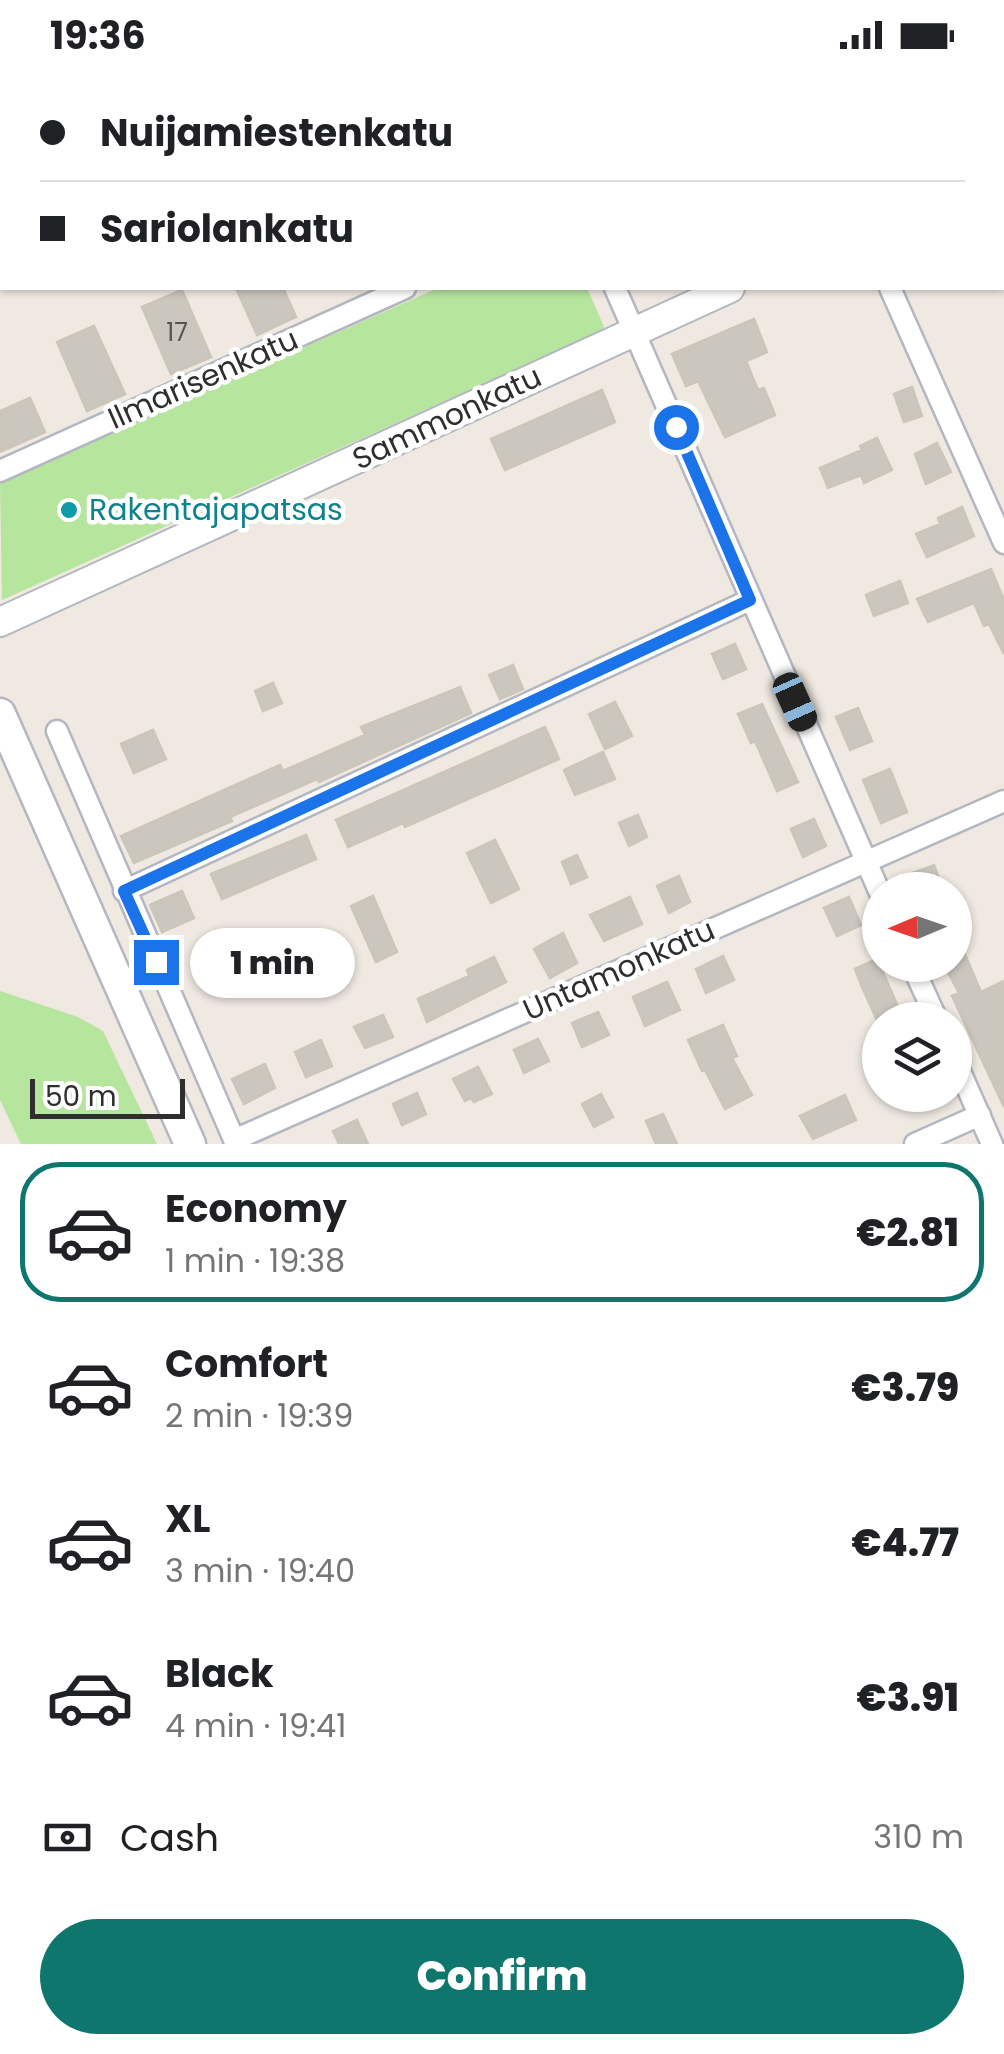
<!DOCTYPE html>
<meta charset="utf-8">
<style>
body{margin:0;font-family:Poppins,sans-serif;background:#f2f2f2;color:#202124;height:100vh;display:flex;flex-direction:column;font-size:38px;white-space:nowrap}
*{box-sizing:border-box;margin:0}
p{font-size:32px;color:#757577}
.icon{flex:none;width:55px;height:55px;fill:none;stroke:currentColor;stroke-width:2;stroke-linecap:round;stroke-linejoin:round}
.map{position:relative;height:1074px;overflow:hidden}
.sheet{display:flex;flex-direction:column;background:#fff;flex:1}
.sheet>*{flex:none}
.banner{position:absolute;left:0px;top:0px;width:1005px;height:220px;box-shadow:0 2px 8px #0004;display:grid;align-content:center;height:220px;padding:0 40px;background:#fff}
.needle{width:65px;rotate:268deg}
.buttons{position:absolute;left:862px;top:802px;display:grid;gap:20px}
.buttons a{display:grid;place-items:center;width:110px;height:110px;border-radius:50%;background:#fff;box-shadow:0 2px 8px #0004;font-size:50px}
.scale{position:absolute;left:30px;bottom:25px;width:155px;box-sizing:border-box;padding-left:10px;border:5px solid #2e2e2e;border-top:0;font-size:28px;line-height:35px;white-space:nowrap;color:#2e2e2e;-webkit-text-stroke:8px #fff;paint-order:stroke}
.end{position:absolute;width:45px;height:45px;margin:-22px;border:12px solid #1a73e8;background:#fff;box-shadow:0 0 0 5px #fff}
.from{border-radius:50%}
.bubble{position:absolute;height:70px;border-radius:35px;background:#fff;box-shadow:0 2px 8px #0004;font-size:32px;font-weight:800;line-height:70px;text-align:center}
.car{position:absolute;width:30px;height:60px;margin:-30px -15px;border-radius:12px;box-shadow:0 0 8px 2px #0007;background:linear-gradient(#222 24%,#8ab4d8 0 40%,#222 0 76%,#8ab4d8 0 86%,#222 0)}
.banner b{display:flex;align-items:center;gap:35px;height:95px;font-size:38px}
.banner b+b{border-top:2px solid #e0e0e0}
.banner i{width:25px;height:25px;background:#202124}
ul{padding:18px 0 0;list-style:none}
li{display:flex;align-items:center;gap:30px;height:140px;margin:0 20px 15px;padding:0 20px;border:5px solid transparent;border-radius:40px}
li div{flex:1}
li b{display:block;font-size:38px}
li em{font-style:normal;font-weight:800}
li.current{border-color:#0f766e}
li>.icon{width:90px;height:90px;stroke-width:1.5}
.pay{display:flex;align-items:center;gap:25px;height:110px;padding:0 40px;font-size:38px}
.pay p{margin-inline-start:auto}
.primary-button{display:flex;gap:20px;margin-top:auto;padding:20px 40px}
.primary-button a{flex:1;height:115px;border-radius:60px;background:#0f766e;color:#fff;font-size:40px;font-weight:800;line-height:115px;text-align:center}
.status{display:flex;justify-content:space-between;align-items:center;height:70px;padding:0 50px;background:#fff;direction:ltr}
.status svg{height:28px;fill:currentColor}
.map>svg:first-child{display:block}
.green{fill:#b6e59e}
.building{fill:#cbc7bf;stroke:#cbc5ba;stroke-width:2.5}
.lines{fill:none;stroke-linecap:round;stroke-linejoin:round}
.minor-casing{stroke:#b4b7c1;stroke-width:25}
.tertiary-casing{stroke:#b4b7c1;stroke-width:32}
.secondary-casing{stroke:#b4b7c1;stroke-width:35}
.minor{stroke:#fff;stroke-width:20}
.tertiary{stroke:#fff;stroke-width:28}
.secondary{stroke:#fff;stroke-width:30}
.route{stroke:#1a73e8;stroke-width:12}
.culture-dot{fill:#0f9aa8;stroke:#fff;stroke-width:4}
.labels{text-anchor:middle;stroke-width:9;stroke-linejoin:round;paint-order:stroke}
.number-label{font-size:25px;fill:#555452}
.street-label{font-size:30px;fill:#2e2e2e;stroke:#fff}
.culture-label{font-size:30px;fill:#0d838f;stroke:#fff;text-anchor:start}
</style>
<div class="status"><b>19:36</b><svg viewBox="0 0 49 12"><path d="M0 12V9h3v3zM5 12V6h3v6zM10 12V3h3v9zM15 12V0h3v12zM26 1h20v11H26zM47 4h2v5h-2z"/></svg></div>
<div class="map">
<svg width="1004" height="1074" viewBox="0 0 1004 1074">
<rect width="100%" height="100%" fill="#efe9e1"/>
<!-- green -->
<path class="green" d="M 438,218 L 587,218 L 605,259 L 2,530 L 0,412 Z
M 0,921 L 78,947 L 103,961 L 157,1074 L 21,1074 L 0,1030 Z"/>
<!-- building -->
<path class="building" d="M 236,218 L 283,218 L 296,247 L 257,265 Z
M 182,220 L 211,287 L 171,304 L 142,237 Z
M 754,249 L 767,282 L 746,291 L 758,320 L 764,318 L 775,345 L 725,367 L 698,311 L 686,316 L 672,284 Z
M 94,256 L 125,324 L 87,341 L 57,272 Z
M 912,317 L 922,346 L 904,352 L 894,324 Z
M 602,320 L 615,352 L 505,400 L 491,369 Z
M 30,328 L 45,362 L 0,382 L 0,341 Z
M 877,368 L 892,400 L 864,413 L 861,405 L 828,418 L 820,398 L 862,380 L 860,376 Z
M 937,373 L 951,402 L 926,414 L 915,384 Z
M 962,437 L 974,466 L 927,487 L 916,464 L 940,454 L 938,448 Z
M 991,499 L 1004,530 L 1004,584 L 989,554 L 984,556 L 974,533 L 928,552 L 917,529 Z
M 900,511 L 908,533 L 874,546 L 866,525 Z
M 735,574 L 746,599 L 723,609 L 712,584 Z
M 513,595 L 523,619 L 500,629 L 489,605 Z
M 273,613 L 282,633 L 263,641 L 255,621 Z
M 460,617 L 471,643 L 319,712 L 317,709 L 230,747 L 232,751 L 134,793 L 121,766 L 280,695 L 283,701 L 365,665 L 361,657 Z
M 615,632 L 632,666 L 605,679 L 589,644 Z
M 762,634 L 798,712 L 777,721 L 755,671 L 751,673 L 738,644 Z
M 858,638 L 872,671 L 850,680 L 836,647 Z
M 545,657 L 559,689 L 405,757 L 403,753 L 348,777 L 336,750 Z
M 153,660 L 166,689 L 134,703 L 121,674 Z
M 603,682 L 615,709 L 575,725 L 564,700 Z
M 890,699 L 907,742 L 881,753 L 863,710 Z
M 638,745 L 647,767 L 629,776 L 619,753 Z
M 814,749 L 826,776 L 803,787 L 791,759 Z
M 306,765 L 316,789 L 222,829 L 211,804 Z
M 495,770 L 519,819 L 491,833 L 467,783 Z
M 577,785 L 587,807 L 571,814 L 562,792 Z
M 934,795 L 943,820 L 916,820 L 910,804 Z
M 679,806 L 690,832 L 669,843 L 657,816 Z
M 182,821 L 194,848 L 162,862 L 150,835 Z
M 373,826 L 397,882 L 376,892 L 351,836 Z
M 630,827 L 642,854 L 604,871 L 590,845 Z
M 849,827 L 861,855 L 837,866 L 824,838 Z
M 955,861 L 981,922 L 1004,911 L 1004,1037 L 952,926 L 959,923 L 944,895 L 955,895 Z
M 563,863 L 577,893 L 550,908 L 534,879 Z
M 723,886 L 734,910 L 706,923 L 696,899 Z
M 494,887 L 506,912 L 427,952 L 418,929 L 469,906 L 467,900 Z
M 877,889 L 904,950 L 877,950 L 862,917 L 855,899 Z
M 667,912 L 680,940 L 645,956 L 633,927 Z
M 598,942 L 609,965 L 582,977 L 572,953 Z
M 383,945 L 393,967 L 365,978 L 354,957 Z
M 723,955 L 737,986 L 732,988 L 752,1025 L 725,1039 L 705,1000 L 702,1001 L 688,970 Z
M 538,969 L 549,991 L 524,1003 L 514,980 Z
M 321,970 L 332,996 L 306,1007 L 295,982 Z
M 265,994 L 275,1018 L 244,1034 L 232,1009 Z
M 478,997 L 492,1024 L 474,1032 L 471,1028 L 465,1031 L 453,1009 Z
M 417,1023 L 426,1044 L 402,1055 L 393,1034 Z
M 601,1024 L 613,1047 L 594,1057 L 582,1034 Z
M 845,1025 L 856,1050 L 813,1069 L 800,1046 Z
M 663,1044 L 677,1074 L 656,1074 L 650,1060 L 646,1051 Z
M 357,1050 L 368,1074 L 339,1074 L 333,1061 Z"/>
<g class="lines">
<defs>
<path id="minor" d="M 517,0 L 519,2
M 224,2 L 229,0
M 0,103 L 2,102
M 615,218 L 880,823
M 890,218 L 1004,473
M 0,401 L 405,218
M 57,661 L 236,1074
M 124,821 L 750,530
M 912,895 L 937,950
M 955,990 L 992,1074
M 234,1070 L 1004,731
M 915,1074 L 980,1045"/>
<path id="tertiary" d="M 1002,95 L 1004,94
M 0,552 L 730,218"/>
<path id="secondary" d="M 0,644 L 190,1074"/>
</defs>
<!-- minor casing -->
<use href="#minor" class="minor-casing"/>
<!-- tertiary casing -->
<use href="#tertiary" class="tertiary-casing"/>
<!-- secondary casing -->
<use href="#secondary" class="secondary-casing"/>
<!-- minor -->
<use href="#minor" class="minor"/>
<!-- tertiary -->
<use href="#tertiary" class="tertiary"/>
<!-- secondary -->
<use href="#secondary" class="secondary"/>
</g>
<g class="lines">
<!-- route -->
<path class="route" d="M 156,892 L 124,821 L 750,530 L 676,357"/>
</g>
<!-- markers -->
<circle class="culture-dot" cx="69" cy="440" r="10"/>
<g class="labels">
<!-- number labels -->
<g class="number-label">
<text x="177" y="271">17</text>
</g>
<!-- street labels -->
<g class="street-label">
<text transform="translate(203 309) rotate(-24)" y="10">Ilmarisenkatu</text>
<text transform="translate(447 348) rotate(-25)" y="10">Sammonkatu</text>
<text transform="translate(619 900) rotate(-24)" y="10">Untamonkatu</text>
</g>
<!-- culture labels -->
<g class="culture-label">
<text x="89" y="450">Rakentajapatsas</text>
</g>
</g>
</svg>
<div class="buttons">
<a><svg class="needle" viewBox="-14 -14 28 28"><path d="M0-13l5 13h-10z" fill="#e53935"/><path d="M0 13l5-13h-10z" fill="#757577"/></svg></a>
<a><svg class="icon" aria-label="layers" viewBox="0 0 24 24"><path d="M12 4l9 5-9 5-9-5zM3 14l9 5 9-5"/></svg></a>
</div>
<div class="scale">50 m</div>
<i class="end from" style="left:676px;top:357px"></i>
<i class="end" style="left:156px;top:892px"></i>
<div class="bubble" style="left:190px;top:858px;width:165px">1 min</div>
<i class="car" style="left:795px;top:632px;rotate:156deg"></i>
<div class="banner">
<b><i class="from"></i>Nuijamiestenkatu</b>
<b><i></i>Sariolankatu</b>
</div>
</div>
<section class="sheet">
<ul>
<li class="current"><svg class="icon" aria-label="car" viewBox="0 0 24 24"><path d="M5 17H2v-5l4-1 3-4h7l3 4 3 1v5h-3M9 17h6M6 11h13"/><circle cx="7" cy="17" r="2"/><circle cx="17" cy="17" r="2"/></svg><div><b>Economy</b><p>1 min · 19:38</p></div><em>€2.81</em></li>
<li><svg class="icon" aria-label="car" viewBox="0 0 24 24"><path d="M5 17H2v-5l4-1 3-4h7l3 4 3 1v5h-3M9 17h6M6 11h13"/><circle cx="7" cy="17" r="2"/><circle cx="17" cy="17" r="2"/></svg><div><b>Comfort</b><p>2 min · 19:39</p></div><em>€3.79</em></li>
<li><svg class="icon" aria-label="car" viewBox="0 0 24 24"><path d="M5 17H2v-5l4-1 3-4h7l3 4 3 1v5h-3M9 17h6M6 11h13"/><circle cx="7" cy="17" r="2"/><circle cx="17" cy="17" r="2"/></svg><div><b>XL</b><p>3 min · 19:40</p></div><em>€4.77</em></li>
<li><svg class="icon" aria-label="car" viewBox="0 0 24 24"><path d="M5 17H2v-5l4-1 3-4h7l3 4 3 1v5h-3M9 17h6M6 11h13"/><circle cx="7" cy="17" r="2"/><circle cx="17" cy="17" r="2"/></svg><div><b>Black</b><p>4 min · 19:41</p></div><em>€3.91</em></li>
</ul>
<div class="pay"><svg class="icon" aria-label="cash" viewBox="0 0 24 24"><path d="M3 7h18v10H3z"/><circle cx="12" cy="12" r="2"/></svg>Cash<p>310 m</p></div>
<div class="primary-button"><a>Confirm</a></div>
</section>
